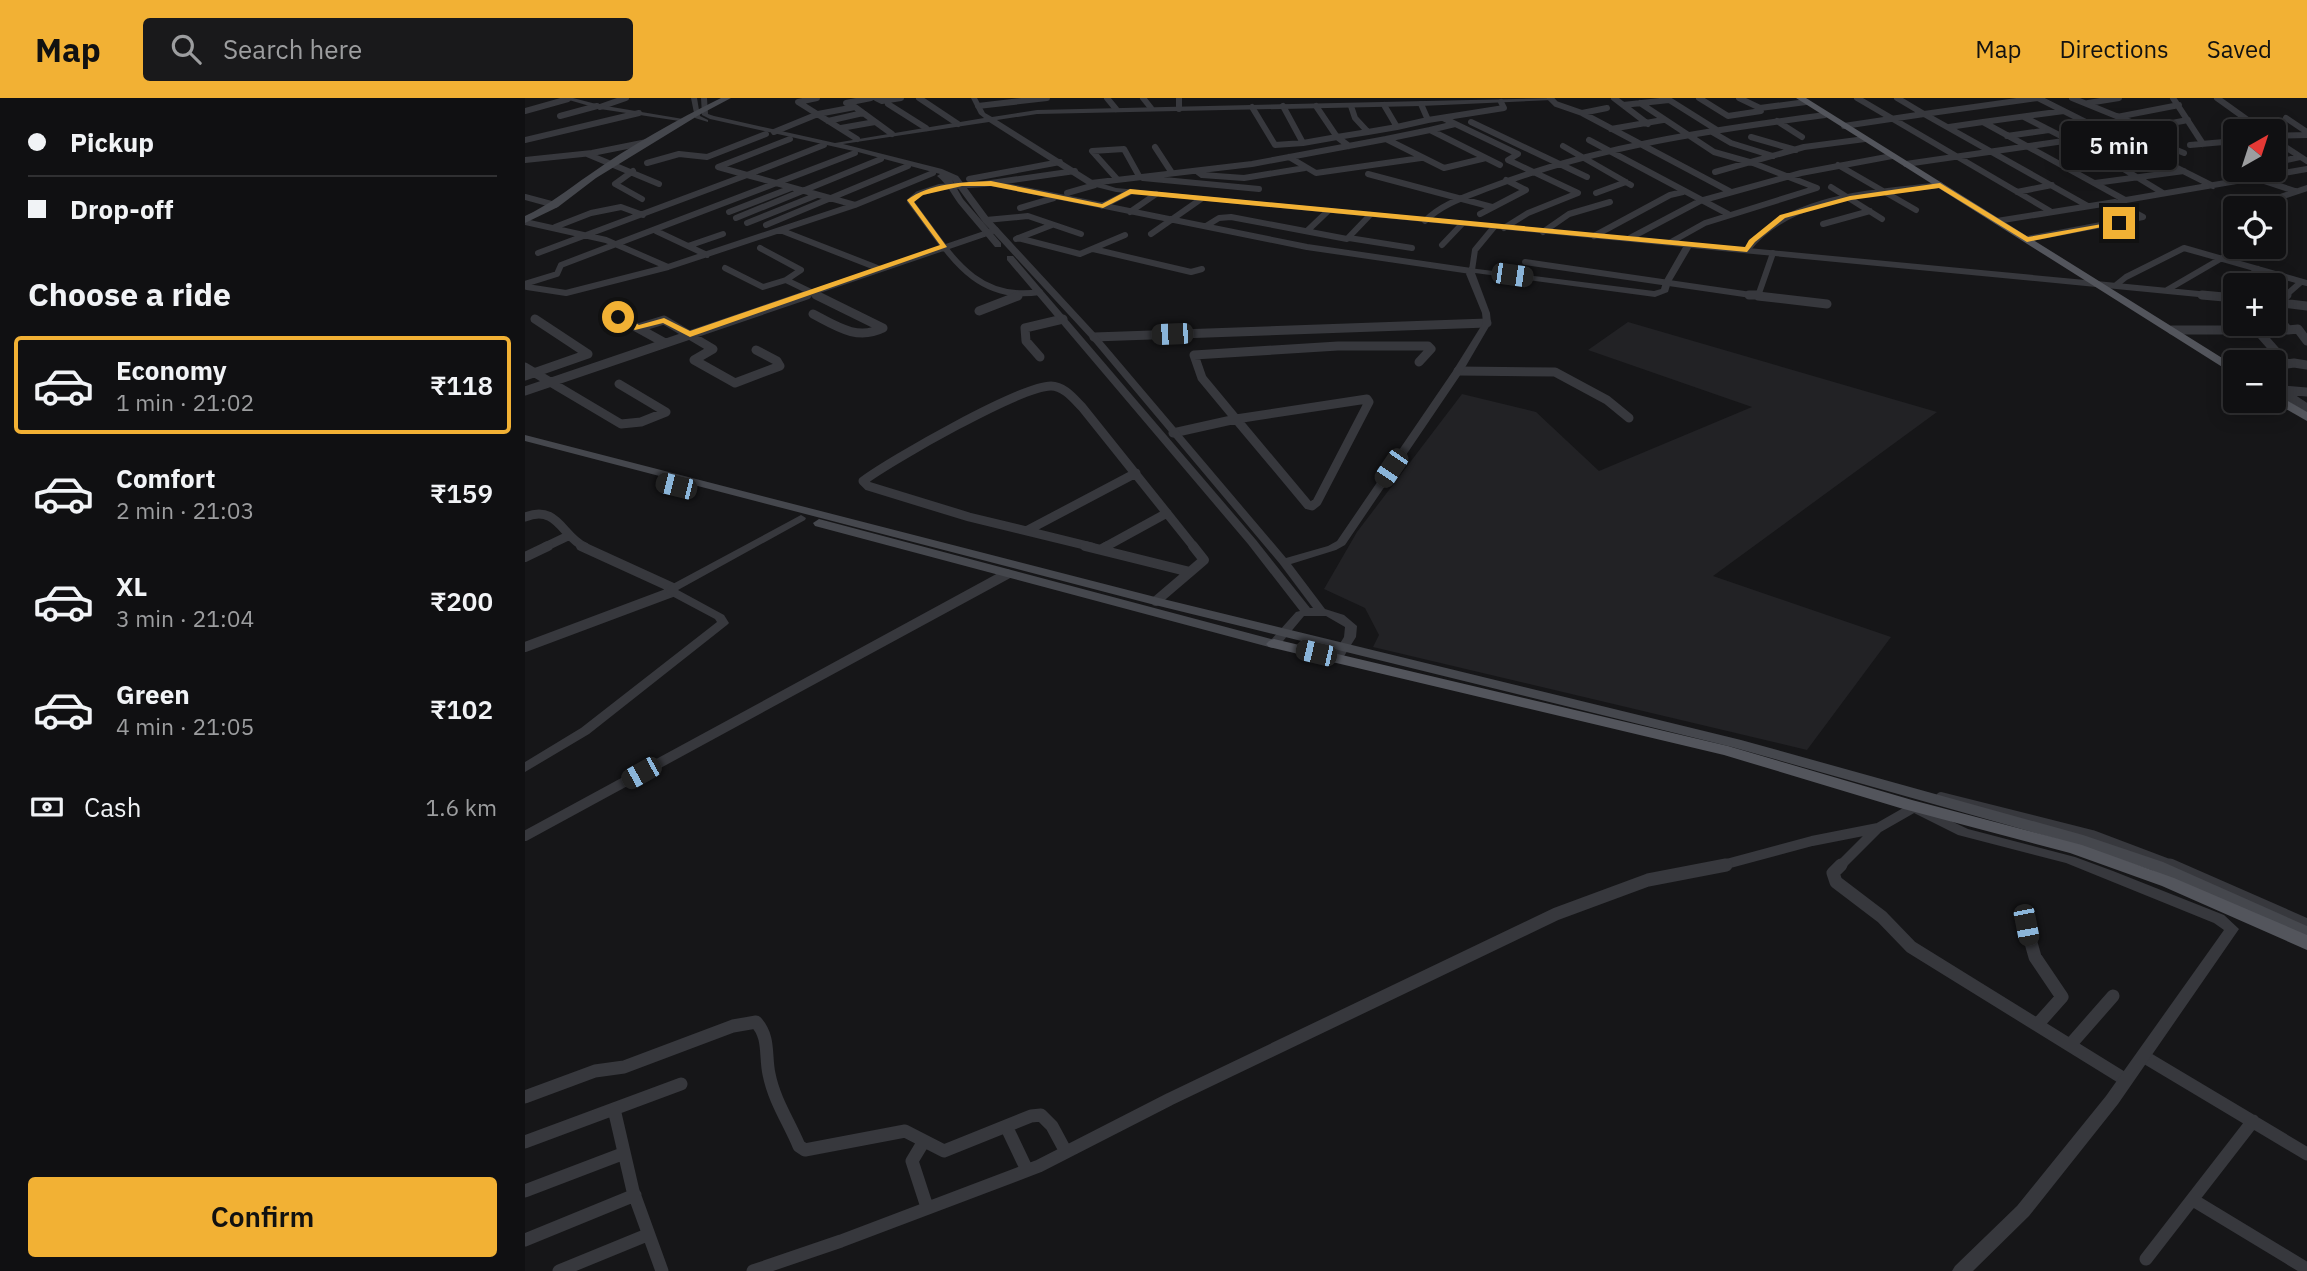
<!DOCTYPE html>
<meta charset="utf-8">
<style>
body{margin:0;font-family:"IBM Plex Sans",sans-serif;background:#19191b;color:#f1f3f6;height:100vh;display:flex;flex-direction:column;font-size:26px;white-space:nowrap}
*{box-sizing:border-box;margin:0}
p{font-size:23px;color:#9c9d9f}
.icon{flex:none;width:38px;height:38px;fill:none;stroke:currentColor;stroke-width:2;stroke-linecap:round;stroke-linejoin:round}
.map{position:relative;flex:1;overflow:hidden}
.details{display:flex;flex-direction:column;background:#101012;width:525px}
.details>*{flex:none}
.banner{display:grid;align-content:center;height:154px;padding:0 28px;background:#101012}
.needle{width:46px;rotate:39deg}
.buttons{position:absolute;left:1698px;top:21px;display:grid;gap:14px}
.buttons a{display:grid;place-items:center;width:63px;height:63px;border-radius:7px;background:#101012;box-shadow:0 4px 18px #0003,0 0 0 2px #303032;font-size:35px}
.end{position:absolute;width:32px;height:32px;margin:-16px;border:9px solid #f2b134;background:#111;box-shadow:0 0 0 4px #111}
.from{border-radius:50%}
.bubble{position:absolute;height:49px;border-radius:7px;background:#101012;box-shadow:0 4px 18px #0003,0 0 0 2px #303032;font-size:23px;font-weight:600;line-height:49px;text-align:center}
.car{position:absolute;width:21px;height:42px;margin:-21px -10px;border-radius:9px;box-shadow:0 0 5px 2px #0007;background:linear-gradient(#222 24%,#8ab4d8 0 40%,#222 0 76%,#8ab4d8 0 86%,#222 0)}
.banner b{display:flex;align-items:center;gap:24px;height:66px;font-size:26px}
.banner b+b{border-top:2px solid #303032}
.banner i{width:18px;height:18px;background:#f1f3f6}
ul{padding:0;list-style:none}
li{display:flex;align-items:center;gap:21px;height:98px;margin:0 14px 10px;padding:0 14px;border:4px solid transparent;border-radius:7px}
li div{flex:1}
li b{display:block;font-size:26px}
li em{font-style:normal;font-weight:600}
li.selected{border-color:#f2b134}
li>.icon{width:63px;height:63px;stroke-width:1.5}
h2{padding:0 28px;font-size:32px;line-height:84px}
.pay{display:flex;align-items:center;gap:18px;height:77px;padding:0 28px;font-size:26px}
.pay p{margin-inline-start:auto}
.primary-button{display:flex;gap:14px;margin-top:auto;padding:14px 28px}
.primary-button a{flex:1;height:80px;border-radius:7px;background:#f2b134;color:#111;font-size:28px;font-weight:600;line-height:80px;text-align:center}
header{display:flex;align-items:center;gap:42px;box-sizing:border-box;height:98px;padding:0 35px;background:#f2b134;color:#111}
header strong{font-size:33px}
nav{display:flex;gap:38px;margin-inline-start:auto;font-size:24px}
.search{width:490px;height:63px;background:#19191b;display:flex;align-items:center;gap:18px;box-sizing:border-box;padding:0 24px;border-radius:7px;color:#9c9d9f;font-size:26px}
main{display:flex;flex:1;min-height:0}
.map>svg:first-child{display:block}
.built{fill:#222225}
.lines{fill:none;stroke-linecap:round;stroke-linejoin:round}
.minor-far3{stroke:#37383d;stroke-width:6}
.minor-far2{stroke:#37383d;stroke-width:9}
.minor-far1{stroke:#37383d;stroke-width:10}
.minor{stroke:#37383d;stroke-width:13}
.tertiary{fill:#37383d;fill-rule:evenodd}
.secondary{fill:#45474d;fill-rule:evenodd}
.primary{fill:#53555c;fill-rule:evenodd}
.route{fill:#f2b134}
</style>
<header>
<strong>Map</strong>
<div class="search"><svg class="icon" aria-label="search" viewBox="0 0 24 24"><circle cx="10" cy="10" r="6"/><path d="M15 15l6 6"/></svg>Search here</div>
<nav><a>Map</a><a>Directions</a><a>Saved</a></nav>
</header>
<main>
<section class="details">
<div class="banner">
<b><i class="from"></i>Pickup</b>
<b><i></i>Drop-off</b>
</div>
<h2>Choose a ride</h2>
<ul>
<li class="selected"><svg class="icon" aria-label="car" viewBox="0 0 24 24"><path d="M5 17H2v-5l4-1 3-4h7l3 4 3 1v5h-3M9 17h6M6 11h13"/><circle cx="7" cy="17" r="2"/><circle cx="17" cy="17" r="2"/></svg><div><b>Economy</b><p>1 min · 21:02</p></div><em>₹118</em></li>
<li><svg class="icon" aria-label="car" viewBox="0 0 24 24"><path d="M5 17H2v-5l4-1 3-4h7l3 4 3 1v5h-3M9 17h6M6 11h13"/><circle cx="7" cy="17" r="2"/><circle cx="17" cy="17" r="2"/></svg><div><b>Comfort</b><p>2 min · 21:03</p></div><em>₹159</em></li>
<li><svg class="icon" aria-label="car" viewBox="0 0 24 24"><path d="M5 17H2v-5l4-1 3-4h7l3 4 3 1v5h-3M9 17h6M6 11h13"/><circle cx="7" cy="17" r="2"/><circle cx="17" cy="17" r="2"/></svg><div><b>XL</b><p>3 min · 21:04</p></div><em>₹200</em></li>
<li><svg class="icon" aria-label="car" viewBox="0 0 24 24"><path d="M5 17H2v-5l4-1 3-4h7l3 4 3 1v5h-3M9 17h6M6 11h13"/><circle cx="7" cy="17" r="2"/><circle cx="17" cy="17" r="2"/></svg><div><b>Green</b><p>4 min · 21:05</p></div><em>₹102</em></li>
</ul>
<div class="pay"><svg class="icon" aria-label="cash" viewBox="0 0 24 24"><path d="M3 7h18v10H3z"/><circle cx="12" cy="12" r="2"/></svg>Cash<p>1.6 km</p></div>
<div class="primary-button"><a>Confirm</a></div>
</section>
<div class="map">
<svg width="1782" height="1173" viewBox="0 0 1782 1173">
<rect width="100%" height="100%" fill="#161618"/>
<!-- built -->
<path class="built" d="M 1103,224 L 1412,314 L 1188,478 L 1366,539 L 1282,652 L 848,549 L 854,537 L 840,510 L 799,491 L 832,434 L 937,296 L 1011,314 L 1074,373 L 1227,309 L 1063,252 Z"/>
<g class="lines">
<!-- minor-far3 -->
<path class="minor-far3" d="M 292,0 L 273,4 L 332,41
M 351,0 L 357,3 L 376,0
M 394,0 L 433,26
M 582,0 L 591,11
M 618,0 L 626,10
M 654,0 L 654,11
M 1025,0 L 1031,6 L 1057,15 L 1206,94
M 1089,0 L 1123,26
M 1141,0 L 1192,32
M 1174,0 L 1203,18 L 1236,13
M 1214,0 L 1235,10 L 1281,4
M 1332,0 L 1525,113
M 1513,0 L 1399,16 L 1563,108
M 1513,0 L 1688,88
M 1547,0 L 1633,35
M 1648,0 L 1678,46
M 1692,0 L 1738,33
M 321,5 L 346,0
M 1115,5 L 1189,54 L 1228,65 L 1292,90 L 1180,125 L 1146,144
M 1563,5 L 1594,0
M 363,6 L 401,30
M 859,7 L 872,29 L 903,22 L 896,6
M 1098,7 L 1144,2
M 453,8 L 522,0
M 758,8 L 778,45 L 812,39 L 824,48
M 791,8 L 812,39 L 843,34
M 826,8 L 830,20 L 843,34 L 872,29
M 75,9 L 101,0
M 727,9 L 750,47 L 778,45
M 0,13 L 43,1
M 1539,13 L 1458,24 L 1600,102
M 1057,15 L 1082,10
M 35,18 L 72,8
M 1499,19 L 1587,64 L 1638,95
M 1592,19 L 1654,7
M 918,20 L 993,56 L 983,62 L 1053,95 L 1003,115 L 979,130
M 1761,20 L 1782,34
M 903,22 L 979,10 L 976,4
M 303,23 L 338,15
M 1252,23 L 1277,39
M 946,24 L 1062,79
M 930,26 L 905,32 L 975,67
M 1319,28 L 1399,16 L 1372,0
M 1424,29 L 1458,24
M 316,30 L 350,24
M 1620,30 L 1663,22
M 1086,31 L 1138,22
M 249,34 L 293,16 L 330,9 L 367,36
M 1187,34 L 1206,45 L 1248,58
M 1585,35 L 1605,33 L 1659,55
M 1482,38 L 1524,32
M 1748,38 L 1782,37
M 1226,39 L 1271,52
M 861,41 L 905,32
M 1748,41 L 1782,63
M 0,42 L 114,15
M 1064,42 L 1203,116
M 299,47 L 222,77 L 330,107
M 1665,47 L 1710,43
M 1038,48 L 1106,87
M 630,49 L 647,75
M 62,56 L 134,86
M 764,59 L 791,75 L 896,60
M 0,62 L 67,55 L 122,44
M 122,65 L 154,56 L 182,59 L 241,36
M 1748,65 L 1775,59
M 1381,66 L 1587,36
M 1313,67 L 1391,112
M 1542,70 L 1630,58
M 108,73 L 90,86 L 117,101
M 673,74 L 677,77 L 719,80 L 780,70
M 1190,74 L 1279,49 L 1340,41
M 843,76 L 967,109
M 222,77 L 193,69 L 265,41
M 444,81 L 535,64
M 592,81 L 567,53 L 599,51 L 614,78 L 618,80 L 734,91
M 1733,81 L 1770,93
M 466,85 L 782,149 L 946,173
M 566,85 L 727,66 L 861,41 L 919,70 L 961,60
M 1570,85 L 1659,73
M 1306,89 L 1357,121
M 1492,94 L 1527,87
M 542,95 L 570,87
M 1071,95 L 1101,84
M 0,99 L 30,107
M 1747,102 L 1782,90
M 1595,103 L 1782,71
M 577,108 L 605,94
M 495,110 L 529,100
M 204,114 L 266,90
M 605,114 L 631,96
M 955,116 L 1001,92 L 981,82
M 211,120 L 356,61
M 461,122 L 503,118 L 556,136
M 900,123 C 918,105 943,98 966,89 C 1073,48 1187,32 1300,17
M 1472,123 L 1590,104 L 1618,119 L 1502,141
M 0,124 L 81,142 L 143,169 L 330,107 L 408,75
M 222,125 L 292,97
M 1298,126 L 1345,113
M 241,127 L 383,68
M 681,128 L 694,120 L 706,119 L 822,141 L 845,117
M 30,129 L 66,115 L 96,109 L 118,117
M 255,132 L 355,171
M 131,133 L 182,157
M 782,133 L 803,113
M 1018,134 L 1044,116 L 1085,104
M 626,136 L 676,101
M 1069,138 L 1145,97 L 1158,94
M 493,140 L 555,156 L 600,137
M 824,140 L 887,150
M 1105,140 L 1175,103 L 1276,75 L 1367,58
M 491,141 L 527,127
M 917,147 L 937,126
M 163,148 L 198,136
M 235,150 L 276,172 L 261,182 L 294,198
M 568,151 L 666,174 L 677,171
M 1222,152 C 1264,97 1351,95 1415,87
M 13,155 L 222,77
M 1000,164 L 1233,198 L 1248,155
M 200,170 L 238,189 L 261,182
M 947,172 L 950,152 L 969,129
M 0,186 L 32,176 L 36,167 L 330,55
M 1571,186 L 1694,198
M 1591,187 L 1601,179 L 1659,150 L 1782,185
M 1713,187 L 1733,171
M 2,189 L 41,195 L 143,169
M 1642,192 L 1697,160
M 515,194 C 446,205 422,150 385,103 L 393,96 L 414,89 L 459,86 L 550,73
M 277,198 L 471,132
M 1233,198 L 1237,198
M 1760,198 L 1776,184"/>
<!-- minor-far2 -->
<path class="minor-far2" d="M 1224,197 L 1233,197
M 1677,197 L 1710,200
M 1233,198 L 1302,206
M 1748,204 L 1782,208
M 1753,205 L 1762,197
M 454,213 L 493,198
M 1748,214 L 1763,232 L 1773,231 L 1782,243
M 288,216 C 311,228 332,243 358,230 L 291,197
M 93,219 L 140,245
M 113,230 L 139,222 L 188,251 L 169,262 L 210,285 L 255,268 L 252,263 L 231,252
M 1647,232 L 1763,232
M 1732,232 L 1761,265
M 569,239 L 962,225
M 515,259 L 501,243 L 500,230 L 538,221
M 1748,268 L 1769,265 L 1782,267
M 0,269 L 96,326 L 116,324 L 141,314 L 94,286
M 933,273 L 1030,274 L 1082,302 L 1104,320
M 0,278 L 63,256 L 10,221
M 1748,288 L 1782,310
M 1757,292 L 1782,294
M 0,293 L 282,197
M 842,301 L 844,304 L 792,404 L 787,408 L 783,407 L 711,321 Z
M 711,321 L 677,280 L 669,257 L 813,248 L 903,248 L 906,251 L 894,264
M 648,335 L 711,321
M 0,419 C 33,406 37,439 60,449
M 503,432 L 611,375
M 20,449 L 43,438
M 567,449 L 444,419 L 343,388 L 338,383 C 366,362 496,288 526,288 C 539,288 549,301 557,309 L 669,449
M 580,449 L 642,415"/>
<!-- minor-far1 -->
<path class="minor-far1" d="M 56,448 L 148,490
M 560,448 L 665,474
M 577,451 L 583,448
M 0,459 L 23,448
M 665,474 L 679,462 L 668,448
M 631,503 L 665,474
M 0,549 L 147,494
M 1416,699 L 1567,737 L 1649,768
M 0,738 L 482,476
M 1194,768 L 1287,743 L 1353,730 L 1388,710
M 1315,768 L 1352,731"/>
<!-- minor -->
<path class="minor" d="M 1316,767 L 1308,775 L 1311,784 L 1357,819 L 1386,849 L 1601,982
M 1645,767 L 1782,827
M 1501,827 L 1510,859 L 1537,899 L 1512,927
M 1545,947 L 1588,898
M 1618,958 L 1782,1056
M 0,999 L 70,973 L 99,969 L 208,928 L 231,924 C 245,939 240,958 244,976 C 249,1002 264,1024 274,1048 L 280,1052 L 380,1033 L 419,1053 L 506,1018 L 516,1017 L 527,1028 L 541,1054
M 89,1011 L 108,1093 L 137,1173
M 481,1028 L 502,1072
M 399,1043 L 387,1063 L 402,1109
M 0,1044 L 156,986
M 0,1093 L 97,1056
M 1668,1102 L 1782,1171
M 0,1142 L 110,1097
M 1621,1161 L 1728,1023
M 34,1173 L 122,1137
M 228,1173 L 316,1143 L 514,1068 L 645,1001 L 1031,816 L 1123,782 L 1201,767"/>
<!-- tertiary -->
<path class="tertiary" d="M 37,0 L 48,0 L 75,7 L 164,22 L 161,24 L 75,11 Z
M 166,0 L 172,0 L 175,18 L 183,22 L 183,24 L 170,20 Z
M 176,0 L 182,0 L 183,16 L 189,18 L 310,45 L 459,20 L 454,16 L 446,0 L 452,0 L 460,15 L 467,19 L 512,12 L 1030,0 L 1027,2 L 896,8 L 512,16 L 472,22 L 569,83 L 591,90 L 1571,183 L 1575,186 L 1571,189 L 1166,150 L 1146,184 L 1143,194 L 1130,199 L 950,175 L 965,215 L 966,225 L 938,273 L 820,447 L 811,452 L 766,466 L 800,511 L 819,517 L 832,528 L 831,539 L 816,563 L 812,564 L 806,560 L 819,539 L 820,529 L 801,518 L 779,518 L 753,549 L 745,549 L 743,546 L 745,543 L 771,514 L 775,513 L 723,446 L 482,162 L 482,158 L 488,158 L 731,442 L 785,510 L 788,510 L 755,466 L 566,241 L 458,124 L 427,82 L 438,101 L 476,145 L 476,149 L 470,149 C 458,134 445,120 433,105 C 426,95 422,86 412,78 L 415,76 L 333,54 L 185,21 L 177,17 ZM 464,24 L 563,87 L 591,94 L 1158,149 L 1138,184 L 1136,191 L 1129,193 L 944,170 L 941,176 L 957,215 L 958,225 L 928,273 L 812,443 L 803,448 L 761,460 L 572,237 L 464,120 L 433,78 L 417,71 L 318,46 Z
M 276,417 L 281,420 L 280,422 L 153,492 L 199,517 L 204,525 L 202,527 L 64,636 L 0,674 L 0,664 L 56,630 L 192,524 L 190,521 L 143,496 L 141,494 L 144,488 Z
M 1392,707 L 1443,731 L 1550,759 L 1588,773 L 1699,817 L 1714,831 L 1593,1006 L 1504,1118 L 1448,1173 L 1427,1173 L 1430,1168 L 1492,1108 L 1581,998 L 1699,832 L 1689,825 L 1541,765 L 1433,737 L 1387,714 L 1385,711 L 1387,708 Z"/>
<!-- secondary -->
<path class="secondary" d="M 196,0 L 206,0 L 174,17 L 71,80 L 33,109 L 0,125 L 0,118 C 24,107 42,92 64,77 C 105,48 151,22 196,0 Z
M 0,337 L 634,500 L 1216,642 L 1558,737 L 1638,764 L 1782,828 L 1782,841 L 1626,772 L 1546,745 L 1207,649 L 626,506 L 0,343 Z
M 294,421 L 754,543 L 756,546 L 749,550 L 744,549 L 290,428 L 288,425 Z"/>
<!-- primary -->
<path class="primary" d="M 1271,0 L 1281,0 L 1710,268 L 1710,277 Z
M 1748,294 L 1782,314 L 1782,323 L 1747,303 Z
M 749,541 L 1203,648 L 1387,702 L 1557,747 L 1649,780 L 1782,837 L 1782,852 L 1637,788 L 1545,755 L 1375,710 L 1199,657 L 744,549 L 741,546 L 744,543 Z"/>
</g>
<!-- route -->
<path class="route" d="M 466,83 L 577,106 L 605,91 L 1220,149 L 1224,142 L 1255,117 L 1325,98 L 1415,85 L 1503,139 L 1594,123 L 1597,125 L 1502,144 L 1414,90 L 1326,102 L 1260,120 L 1230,144 L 1222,154 L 606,96 L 578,110 L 466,88 L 437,88 L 398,97 L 389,104 L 422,149 L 165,239 L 138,225 L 110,232 L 89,219 L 96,217 L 114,227 L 139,220 L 165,233 L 415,147 L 382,102 C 405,85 438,84 466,83 Z"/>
</svg>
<div class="buttons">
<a><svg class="needle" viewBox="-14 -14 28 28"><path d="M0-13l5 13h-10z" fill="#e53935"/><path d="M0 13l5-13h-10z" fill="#9c9d9f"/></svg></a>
<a><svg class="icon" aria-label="locate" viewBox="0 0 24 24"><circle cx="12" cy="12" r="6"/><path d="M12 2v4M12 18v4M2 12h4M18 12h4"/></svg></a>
<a>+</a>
<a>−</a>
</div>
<i class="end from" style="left:93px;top:219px"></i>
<i class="end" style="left:1594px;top:125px"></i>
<div class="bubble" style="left:1536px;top:23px;width:116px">5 min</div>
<i class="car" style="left:987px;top:177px;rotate:98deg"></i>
<i class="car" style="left:647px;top:236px;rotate:268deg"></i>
<i class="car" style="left:866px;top:370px;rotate:214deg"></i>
<i class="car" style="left:151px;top:388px;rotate:284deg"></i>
<i class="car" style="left:791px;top:555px;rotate:283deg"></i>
<i class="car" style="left:116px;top:675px;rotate:241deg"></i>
<i class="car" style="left:1501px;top:827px;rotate:169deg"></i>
</div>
</main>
